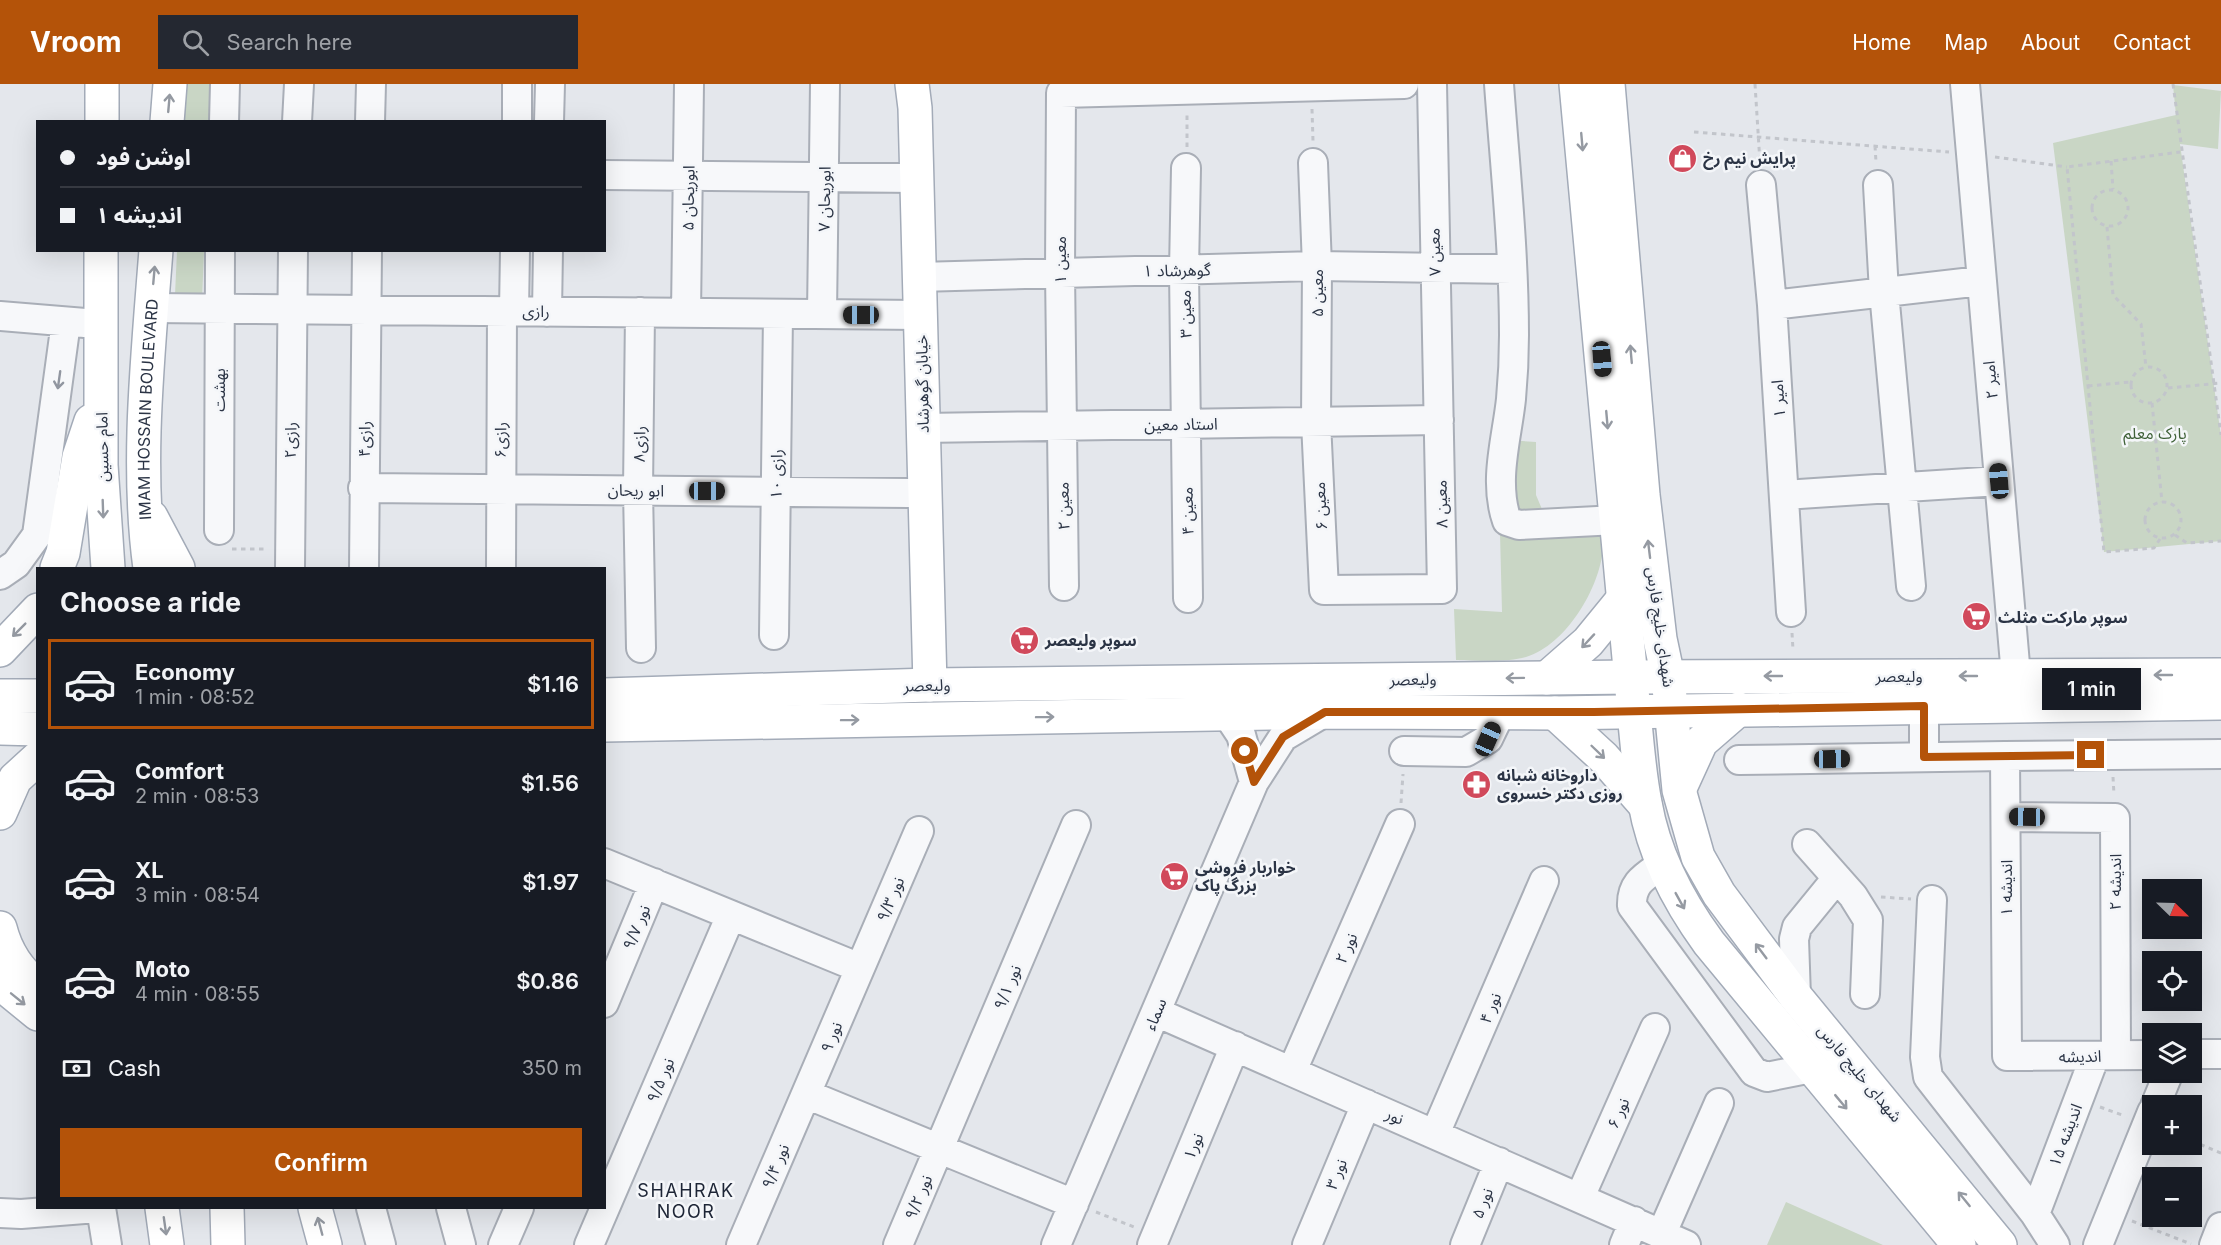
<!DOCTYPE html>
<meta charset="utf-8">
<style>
body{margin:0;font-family:Inter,"Noto Sans Arabic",sans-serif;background:#242831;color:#f1f3f6;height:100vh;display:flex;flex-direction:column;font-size:22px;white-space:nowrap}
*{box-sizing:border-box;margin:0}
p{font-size:20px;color:#9ea1a6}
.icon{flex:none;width:33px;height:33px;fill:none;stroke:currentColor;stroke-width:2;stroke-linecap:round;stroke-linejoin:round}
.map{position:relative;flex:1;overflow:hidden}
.panel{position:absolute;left:36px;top:483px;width:570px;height:642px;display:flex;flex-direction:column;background:#171b24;border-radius:0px;box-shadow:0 6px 24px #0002}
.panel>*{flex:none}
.guide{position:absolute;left:36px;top:36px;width:570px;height:132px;border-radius:0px;box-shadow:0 6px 24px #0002;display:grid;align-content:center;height:132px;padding:0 24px;background:#171b24}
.needle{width:39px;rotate:113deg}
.tools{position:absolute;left:2142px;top:795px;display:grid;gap:12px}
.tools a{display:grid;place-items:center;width:60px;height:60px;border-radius:0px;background:#171b24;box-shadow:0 6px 24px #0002;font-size:30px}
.end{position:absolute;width:27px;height:27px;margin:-14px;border:8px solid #b45309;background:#fff;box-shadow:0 0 0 3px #fff}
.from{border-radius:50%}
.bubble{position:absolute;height:42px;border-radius:0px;background:#171b24;box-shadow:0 6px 24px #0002;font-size:20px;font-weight:600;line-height:42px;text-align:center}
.car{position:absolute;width:18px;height:36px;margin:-18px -9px;border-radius:8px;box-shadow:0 0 4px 2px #0007;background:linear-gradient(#222 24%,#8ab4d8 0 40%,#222 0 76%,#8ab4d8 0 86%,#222 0)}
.guide b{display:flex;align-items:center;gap:21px;height:57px;font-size:22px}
.guide b+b{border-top:2px solid #363941}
.guide i{width:15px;height:15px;background:#f1f3f6}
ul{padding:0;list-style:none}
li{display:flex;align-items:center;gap:18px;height:90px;margin:0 12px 9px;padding:0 12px;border:3px solid transparent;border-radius:0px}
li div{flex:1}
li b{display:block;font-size:22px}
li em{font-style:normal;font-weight:600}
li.active{border-color:#b45309}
li>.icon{width:54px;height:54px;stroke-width:1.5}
h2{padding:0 24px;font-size:27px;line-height:72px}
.pay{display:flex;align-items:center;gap:15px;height:66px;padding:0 24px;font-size:22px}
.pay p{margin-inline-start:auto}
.cta{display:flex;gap:12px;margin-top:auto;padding:12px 24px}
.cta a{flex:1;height:69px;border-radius:0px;background:#b45309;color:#fff;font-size:24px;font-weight:600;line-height:69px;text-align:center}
header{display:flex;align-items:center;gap:36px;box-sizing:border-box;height:84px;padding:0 30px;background:#b45309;color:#fff}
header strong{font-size:28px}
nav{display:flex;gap:33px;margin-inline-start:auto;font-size:21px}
.search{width:420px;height:54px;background:#242831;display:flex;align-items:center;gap:15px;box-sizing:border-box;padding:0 21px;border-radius:0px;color:#9ea1a6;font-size:22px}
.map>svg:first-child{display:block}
.green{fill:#c9d6c5}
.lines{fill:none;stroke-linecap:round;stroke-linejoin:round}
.minor-casing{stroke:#a9aeb7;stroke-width:32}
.major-casing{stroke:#a3abb8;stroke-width:36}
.path{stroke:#c2c5cb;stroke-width:3;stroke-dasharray:4.5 4.5;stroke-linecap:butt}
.minor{stroke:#f7f8fa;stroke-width:28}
.major{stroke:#fff;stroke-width:33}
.oneway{stroke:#959aa2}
.oneway2{stroke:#9196a0}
.route{stroke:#b45309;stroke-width:8}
.labels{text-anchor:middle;stroke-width:5;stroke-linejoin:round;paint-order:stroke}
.poi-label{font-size:16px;font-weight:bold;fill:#2b3445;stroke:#f4f6f9;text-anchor:start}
.street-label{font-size:16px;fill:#2b3445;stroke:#f4f6f9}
.park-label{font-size:16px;fill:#3f6138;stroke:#f4f6f9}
.neighbourhood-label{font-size:18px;letter-spacing:1.5px;fill:#1d2536;stroke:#f4f6f9}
</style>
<header>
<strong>Vroom</strong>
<div class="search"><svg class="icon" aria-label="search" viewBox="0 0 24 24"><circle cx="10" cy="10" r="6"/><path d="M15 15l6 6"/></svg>Search here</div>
<nav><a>Home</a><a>Map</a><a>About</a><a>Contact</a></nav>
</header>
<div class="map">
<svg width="2221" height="1161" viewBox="0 0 2221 1161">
<rect width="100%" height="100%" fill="#e4e7ec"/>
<!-- green -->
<path class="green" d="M 187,0 L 209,0 L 209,37 L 184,37 Z
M 2173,1 L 2221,7 L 2218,65 L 2180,60 L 2221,352 L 2221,457 L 2104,468 L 2053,59 L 2176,31 Z
M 177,167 L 204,167 L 202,218 L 175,211 Z
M 1506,356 L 1536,358 L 1536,411 L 1544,430 L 1509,430 Z
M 1599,441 C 1600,448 1603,456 1603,464 C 1600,504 1566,561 1526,573 C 1505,579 1477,576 1456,576 L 1454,525 L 1502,528 L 1500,449 Z
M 1786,1118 L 1883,1161 L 1767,1161 Z"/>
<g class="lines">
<defs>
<path id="minor" d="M 1499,0 C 1505,83 1514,167 1514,251 C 1514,272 1513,294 1511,315 C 1507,354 1493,397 1507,437 L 1519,441 L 1617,436
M 1965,0 L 2016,592
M 224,38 L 225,0
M 297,38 L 299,0
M 370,38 L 371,0
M 517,38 L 517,0
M 549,38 L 550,0
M 1313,79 L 1317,182 L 1316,338 L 1324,506 L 1442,505 L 1432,0
M 1186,84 L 1184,186 L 1188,514
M 604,91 L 917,94
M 1761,101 L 1772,221 L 1791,528
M 1878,101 L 1884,208 L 1911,502
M 919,193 L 1317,182 L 1512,185
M 1772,221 L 1981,197
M 152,224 L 920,231
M 514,227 L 515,166
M 547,228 L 548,166
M 640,228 L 638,406 L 641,564
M 686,229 L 689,0
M 822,230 L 825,0
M 0,232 L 85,239
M 923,344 L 1439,336
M 363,404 L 909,409
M 1784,411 L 1999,397
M 219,446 L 220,166
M 290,484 L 293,166
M 364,484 L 367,166
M 501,484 L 502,227
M 0,491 L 16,480 L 37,451 L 66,238
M 1064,502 L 1060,188 L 1061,9 L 1404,0
M 774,551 L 778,230
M 1924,623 L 1924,673
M 1227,630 L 1241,651 L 1254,698
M 1404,667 L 1466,668 L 1488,655 L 1501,628
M 1739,676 L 2005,672
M 2006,733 L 2115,734 L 2116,971
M 1807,760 L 1853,812 L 1868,836 L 1865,910
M 604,779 L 860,884
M 1664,779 C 1646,792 1631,798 1632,822 L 1754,988 L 1767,993 L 1812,984
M 1932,816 L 1925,973 L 1928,993 L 2035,1130 L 2055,1161
M 1796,913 L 1794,855 L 1797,843 L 1837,794
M 604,919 L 654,799
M 1156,928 L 1686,1161
M 2192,970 L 2221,970
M 2152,971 L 2007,972 L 2005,672 L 2221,670
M 1292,987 L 1400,740
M 806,1010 L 1074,1120
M 2155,1022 L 2169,988
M 1435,1050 L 1544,797
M 1580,1113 L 1655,944
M 101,1124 L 107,1161
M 371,1124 L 381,1161
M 451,1124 L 461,1161
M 0,1129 L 21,1130 L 97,1124
M 2035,1130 L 2095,972
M 1662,1149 L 1719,1019
M 503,1161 L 519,1124
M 589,1161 L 731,831
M 741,1161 L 919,747
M 898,1161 L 1076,741
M 1056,1161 L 1254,698 L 1283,653 L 1325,628
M 1152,1161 L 1235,962
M 1307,1161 L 1366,1020
M 1465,1161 L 1499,1078
M 1624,1161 L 1634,1137
M 2098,1161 L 2152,1028
M 2214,1161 L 2221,1143"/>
<g id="major">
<path d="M 912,0 L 915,24 L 930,601"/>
<path d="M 1576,0 L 1634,628 C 1637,658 1639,689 1645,719 C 1654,771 1679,818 1709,859 L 1959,1161"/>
<path d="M 1608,0 L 1643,411 L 1660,555 L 1668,593 L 1679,706 L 1698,773 L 1719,810 L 1796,913 L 2000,1161"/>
<path d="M 102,38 L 102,0"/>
<path d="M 167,38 L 170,0"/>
<path d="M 101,166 L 101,381 L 108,484"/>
<path d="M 151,433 L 178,484"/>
<path d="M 57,484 L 63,469 L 79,373 L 91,337"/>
<path id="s1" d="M 150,484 C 136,381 148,271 156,166"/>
<path d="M 0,566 L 38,526"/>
<path d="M 1547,594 L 1588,558 L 1624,514"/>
<path d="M 604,611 L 930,601 L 1631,593 L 2221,591"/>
<path d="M 0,612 L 38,612"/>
<path d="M 1555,629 L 1604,674 L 1645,721"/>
<path d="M 604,641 L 1325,628 L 1555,629 L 2221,619"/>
<path d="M 0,644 L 38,645"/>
<path d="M 1680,704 L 1701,658 L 1739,625"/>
<path d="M 0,729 L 15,695 L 38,674"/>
<path d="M 0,844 C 6,868 18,887 38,902"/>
<path d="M 0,899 L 38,930"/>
<path d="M 162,1124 L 167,1161"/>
<path d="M 227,1124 L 228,1161"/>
<path d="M 315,1124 L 325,1161"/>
</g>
</defs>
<!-- minor casing -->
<use href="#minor" class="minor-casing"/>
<!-- major casing -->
<use href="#major" class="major-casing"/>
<!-- path -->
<path class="path" d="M 1755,0 L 1760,79
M 2173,0 L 2221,351
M 1312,25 L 1313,57
M 1694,48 L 1949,68
M 1875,62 L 1876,78
M 1187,63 L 1187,28
M 1995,73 L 2067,83
M 2111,77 L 2113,105
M2092 124a18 18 0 1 1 36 0a18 18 0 1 1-36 0Z
M 2107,143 L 2113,211 L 2141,240 L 2146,283
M2131 301a18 18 0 1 1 36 0a18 18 0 1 1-36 0Z
M 2088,302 L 2130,298
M 2168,304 L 2221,299
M 2152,319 L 2162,418
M2145 436a18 18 0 1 1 36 0a18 18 0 1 1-36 0Z
M 2175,451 L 2187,459 L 2221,457
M 2160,455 L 2154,464 L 2104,468 L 2067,83 L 2180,68
M 232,465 L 267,465
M 1792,549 L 1793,566
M 2113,693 L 2114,711
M 1401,719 L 1403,690
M 1881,813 L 1911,815
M 2100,1023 L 2125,1032
M 2192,1057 L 2221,1069
M 1096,1128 L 1134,1143
M 2132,1137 L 2191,1160"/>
<!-- minor -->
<use href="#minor" class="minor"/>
<!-- major -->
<use href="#major" class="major"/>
</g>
<!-- one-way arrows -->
<defs><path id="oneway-shaft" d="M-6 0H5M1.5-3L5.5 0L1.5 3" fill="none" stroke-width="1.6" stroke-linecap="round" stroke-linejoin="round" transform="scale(1.5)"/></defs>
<g class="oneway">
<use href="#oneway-shaft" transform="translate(169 19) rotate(-85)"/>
<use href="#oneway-shaft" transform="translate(1582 58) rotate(85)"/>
<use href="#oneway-shaft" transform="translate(154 191) rotate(-85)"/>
<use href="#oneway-shaft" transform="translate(1631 270) rotate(-95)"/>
<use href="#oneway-shaft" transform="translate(1607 336) rotate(85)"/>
<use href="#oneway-shaft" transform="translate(103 425) rotate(88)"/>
<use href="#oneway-shaft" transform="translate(1649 465) rotate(-97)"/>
<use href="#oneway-shaft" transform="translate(19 546) rotate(135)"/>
<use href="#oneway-shaft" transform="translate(1588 557) rotate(133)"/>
<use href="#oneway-shaft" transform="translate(2163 591) rotate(180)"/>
<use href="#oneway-shaft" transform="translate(1773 592) rotate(180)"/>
<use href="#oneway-shaft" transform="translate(1968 592) rotate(180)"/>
<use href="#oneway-shaft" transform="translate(1515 594) rotate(179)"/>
<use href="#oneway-shaft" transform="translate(1045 633) rotate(-1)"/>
<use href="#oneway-shaft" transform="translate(850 636) rotate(-1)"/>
<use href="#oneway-shaft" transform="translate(1598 668) rotate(44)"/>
<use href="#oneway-shaft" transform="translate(1680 817) rotate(61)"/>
<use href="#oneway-shaft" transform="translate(1761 867) rotate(-127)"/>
<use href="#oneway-shaft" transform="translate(18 915) rotate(39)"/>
<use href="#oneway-shaft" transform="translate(1841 1018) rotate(50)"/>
<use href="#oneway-shaft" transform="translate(1964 1115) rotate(-129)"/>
<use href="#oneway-shaft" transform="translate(165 1142) rotate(82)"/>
<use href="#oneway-shaft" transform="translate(320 1142) rotate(-105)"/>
</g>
<use class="oneway2" href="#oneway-shaft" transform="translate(59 296) rotate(98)"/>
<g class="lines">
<!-- route -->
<path class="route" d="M 1245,667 L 1254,698 L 1283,653 L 1325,628 L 1594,628 L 1924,622 L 1924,673 L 2091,671"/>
</g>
<!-- icons -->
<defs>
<symbol id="shop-disc" viewBox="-11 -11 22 22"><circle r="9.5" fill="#d1495b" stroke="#f4f6f9"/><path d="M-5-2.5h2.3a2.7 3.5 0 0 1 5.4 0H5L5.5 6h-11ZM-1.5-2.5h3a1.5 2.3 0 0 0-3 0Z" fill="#fff"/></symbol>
<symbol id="supermarket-disc" viewBox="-11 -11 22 22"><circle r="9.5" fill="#d1495b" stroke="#f4f6f9"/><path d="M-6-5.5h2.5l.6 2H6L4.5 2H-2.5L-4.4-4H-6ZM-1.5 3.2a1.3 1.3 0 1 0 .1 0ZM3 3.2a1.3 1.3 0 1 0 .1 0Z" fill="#fff"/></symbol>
<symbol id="pharmacy-disc" viewBox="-11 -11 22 22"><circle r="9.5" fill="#d1495b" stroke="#f4f6f9"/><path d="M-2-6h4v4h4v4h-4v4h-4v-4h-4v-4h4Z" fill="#fff"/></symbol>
</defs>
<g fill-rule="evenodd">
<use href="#shop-disc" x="1666" y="58" width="33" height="33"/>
<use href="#supermarket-disc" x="1960" y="516" width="33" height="33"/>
<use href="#supermarket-disc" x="1008" y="540" width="33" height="33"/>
<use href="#pharmacy-disc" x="1460" y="684" width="33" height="33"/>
<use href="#supermarket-disc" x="1158" y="776" width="33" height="33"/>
</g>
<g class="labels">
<!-- poi labels -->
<g class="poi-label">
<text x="1703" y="80">پرایش نیم رخ</text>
<text x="1998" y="539">سوپر مارکت مثلث</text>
<text x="1045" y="562">سوپر ولیعصر</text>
<text x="1497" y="697">داروخانه شبانه<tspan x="1497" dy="18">روزی دکتر خسروی</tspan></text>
<text x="1195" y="789">خواربار فروشی<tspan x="1195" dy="18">بزرگ پاک</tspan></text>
</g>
<!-- street labels -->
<g class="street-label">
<text transform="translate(688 114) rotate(-89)" y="6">ابوریحان ۵</text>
<text transform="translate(824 115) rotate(-89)" y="6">ابوریحان ۷</text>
<text transform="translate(1434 168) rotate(-91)" y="6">معین ۷</text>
<text transform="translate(1060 176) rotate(-90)" y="6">معین ۱</text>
<text transform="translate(1177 186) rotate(-1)" y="6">گوهرشاد ۱</text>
<text transform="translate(1317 209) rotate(-90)" y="6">معین ۵</text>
<text transform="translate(536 227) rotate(1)" y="6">رازی</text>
<text transform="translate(1185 230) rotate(-91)" y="6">معین ۳</text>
<text transform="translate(1990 296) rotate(-95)" y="6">امیر ۲</text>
<text transform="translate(922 300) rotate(-91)" y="6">خیابان گوهرشاد</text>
<text transform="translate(219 306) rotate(-90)" y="6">بهشت</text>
<text transform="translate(1778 315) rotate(-94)" y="6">امیر ۱</text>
<text dy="6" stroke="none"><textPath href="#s1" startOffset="159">IMAM HOSSAIN BOULEVARD</textPath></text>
<text transform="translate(1181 340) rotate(-1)" y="6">استاد معین</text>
<text transform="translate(364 355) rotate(-89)" y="6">رازی۴</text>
<text transform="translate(290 356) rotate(-90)" y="6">رازی۲</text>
<text transform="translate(500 356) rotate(-89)" y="6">رازی۶</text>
<text transform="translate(639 360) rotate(-89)" y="6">رازی۸</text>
<text transform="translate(102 363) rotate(-91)" y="6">امام حسین</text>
<text transform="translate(776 390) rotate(-89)" y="6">رازی ۱۰</text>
<text transform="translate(636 406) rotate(1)" y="6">ابو ریحان</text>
<text transform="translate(1441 420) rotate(-91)" y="6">معین ۸</text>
<text transform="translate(1063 422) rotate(-91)" y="6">معین ۲</text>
<text transform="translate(1320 422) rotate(-93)" y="6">معین ۶</text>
<text transform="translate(1187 427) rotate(-91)" y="6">معین ۴</text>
<text transform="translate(1661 543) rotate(82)" y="6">شهدای خلیج فارس</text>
<text x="1899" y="598">ولیعصر</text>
<text transform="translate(1413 595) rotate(-1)" y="6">ولیعصر</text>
<text transform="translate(927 601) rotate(-1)" y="6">ولیعصر</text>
<text transform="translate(2115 798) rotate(-90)" y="6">اندیشه ۲</text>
<text transform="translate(2006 804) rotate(-90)" y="6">اندیشه ۱</text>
<text transform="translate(890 815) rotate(-67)" y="6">نور ۹/۳</text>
<text transform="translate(636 843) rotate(-67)" y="6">نور ۹/۷</text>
<text transform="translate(1346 864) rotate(-66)" y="6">نور ۲</text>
<text transform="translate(1007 903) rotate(-67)" y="6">نور ۹/۱</text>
<text transform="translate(1490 924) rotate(-67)" y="6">نور ۴</text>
<text transform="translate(1155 930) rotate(-67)" y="6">سماء</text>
<text transform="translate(831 953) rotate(-67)" y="6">نور ۹</text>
<text transform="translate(2080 972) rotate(-1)" y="6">اندیشه</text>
<text transform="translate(1860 989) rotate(50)" y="6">شهدای خلیج فارس</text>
<text transform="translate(660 996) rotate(-67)" y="6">نور ۹/۵</text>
<text transform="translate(1618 1029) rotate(-66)" y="6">نور ۶</text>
<text transform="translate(1395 1032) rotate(24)" y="6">نور</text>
<text transform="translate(2065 1051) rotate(-69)" y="6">اندیشه ۱۵</text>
<text transform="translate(1193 1062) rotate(-67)" y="6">نور۱</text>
<text transform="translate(775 1082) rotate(-67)" y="6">نور ۹/۴</text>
<text transform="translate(1336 1090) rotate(-68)" y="6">نور ۳</text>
<text transform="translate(918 1113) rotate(-67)" y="6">نور ۹/۲</text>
<text transform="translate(1482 1119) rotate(-68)" y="6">نور ۵</text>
</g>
<!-- park labels -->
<g class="park-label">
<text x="2155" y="355">پارک معلم</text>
</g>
<!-- neighbourhood labels -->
<g class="neighbourhood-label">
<text x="686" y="1113">SHAHRAK<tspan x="686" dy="21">NOOR</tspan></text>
</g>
</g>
</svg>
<div class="tools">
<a><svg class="needle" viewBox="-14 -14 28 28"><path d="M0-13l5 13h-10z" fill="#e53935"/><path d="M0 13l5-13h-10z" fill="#9ea1a6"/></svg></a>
<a><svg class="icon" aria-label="locate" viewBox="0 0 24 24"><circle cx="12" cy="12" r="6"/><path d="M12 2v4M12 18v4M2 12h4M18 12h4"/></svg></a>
<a><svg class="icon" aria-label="layers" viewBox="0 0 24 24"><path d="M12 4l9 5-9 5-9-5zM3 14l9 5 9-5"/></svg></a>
<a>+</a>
<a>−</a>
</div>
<i class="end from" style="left:1245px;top:667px"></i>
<i class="end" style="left:2091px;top:671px"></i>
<div class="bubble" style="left:2042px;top:584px;width:99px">1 min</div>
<i class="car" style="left:861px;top:231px;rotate:270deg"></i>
<i class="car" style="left:1602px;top:275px;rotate:175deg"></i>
<i class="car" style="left:1999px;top:397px;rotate:355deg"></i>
<i class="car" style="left:707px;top:407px;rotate:90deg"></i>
<i class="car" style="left:1488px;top:655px;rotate:24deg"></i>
<i class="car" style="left:1832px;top:675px;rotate:89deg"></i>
<i class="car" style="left:2027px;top:733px;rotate:271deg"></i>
<div class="guide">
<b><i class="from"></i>اوشن فود</b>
<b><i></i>اندیشه ۱</b>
</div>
<section class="panel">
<h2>Choose a ride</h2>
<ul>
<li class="active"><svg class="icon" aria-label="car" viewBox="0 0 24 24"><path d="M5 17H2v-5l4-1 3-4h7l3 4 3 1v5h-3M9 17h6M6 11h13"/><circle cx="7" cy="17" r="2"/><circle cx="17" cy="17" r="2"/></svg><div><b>Economy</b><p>1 min · 08:52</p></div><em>$1.16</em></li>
<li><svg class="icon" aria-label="car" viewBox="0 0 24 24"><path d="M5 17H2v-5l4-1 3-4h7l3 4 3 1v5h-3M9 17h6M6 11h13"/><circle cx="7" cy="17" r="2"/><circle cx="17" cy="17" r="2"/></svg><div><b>Comfort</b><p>2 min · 08:53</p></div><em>$1.56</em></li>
<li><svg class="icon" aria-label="car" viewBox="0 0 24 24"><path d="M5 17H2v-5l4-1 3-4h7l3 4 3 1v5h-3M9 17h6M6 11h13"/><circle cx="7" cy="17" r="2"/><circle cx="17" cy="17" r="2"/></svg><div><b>XL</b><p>3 min · 08:54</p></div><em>$1.97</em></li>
<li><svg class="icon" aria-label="car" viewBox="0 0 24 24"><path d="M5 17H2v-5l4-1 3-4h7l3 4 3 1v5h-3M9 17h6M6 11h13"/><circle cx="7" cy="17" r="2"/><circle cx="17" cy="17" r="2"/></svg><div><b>Moto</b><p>4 min · 08:55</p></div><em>$0.86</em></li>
</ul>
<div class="pay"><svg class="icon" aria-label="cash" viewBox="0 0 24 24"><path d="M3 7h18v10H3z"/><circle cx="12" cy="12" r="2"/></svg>Cash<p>350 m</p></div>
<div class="cta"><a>Confirm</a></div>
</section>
</div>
